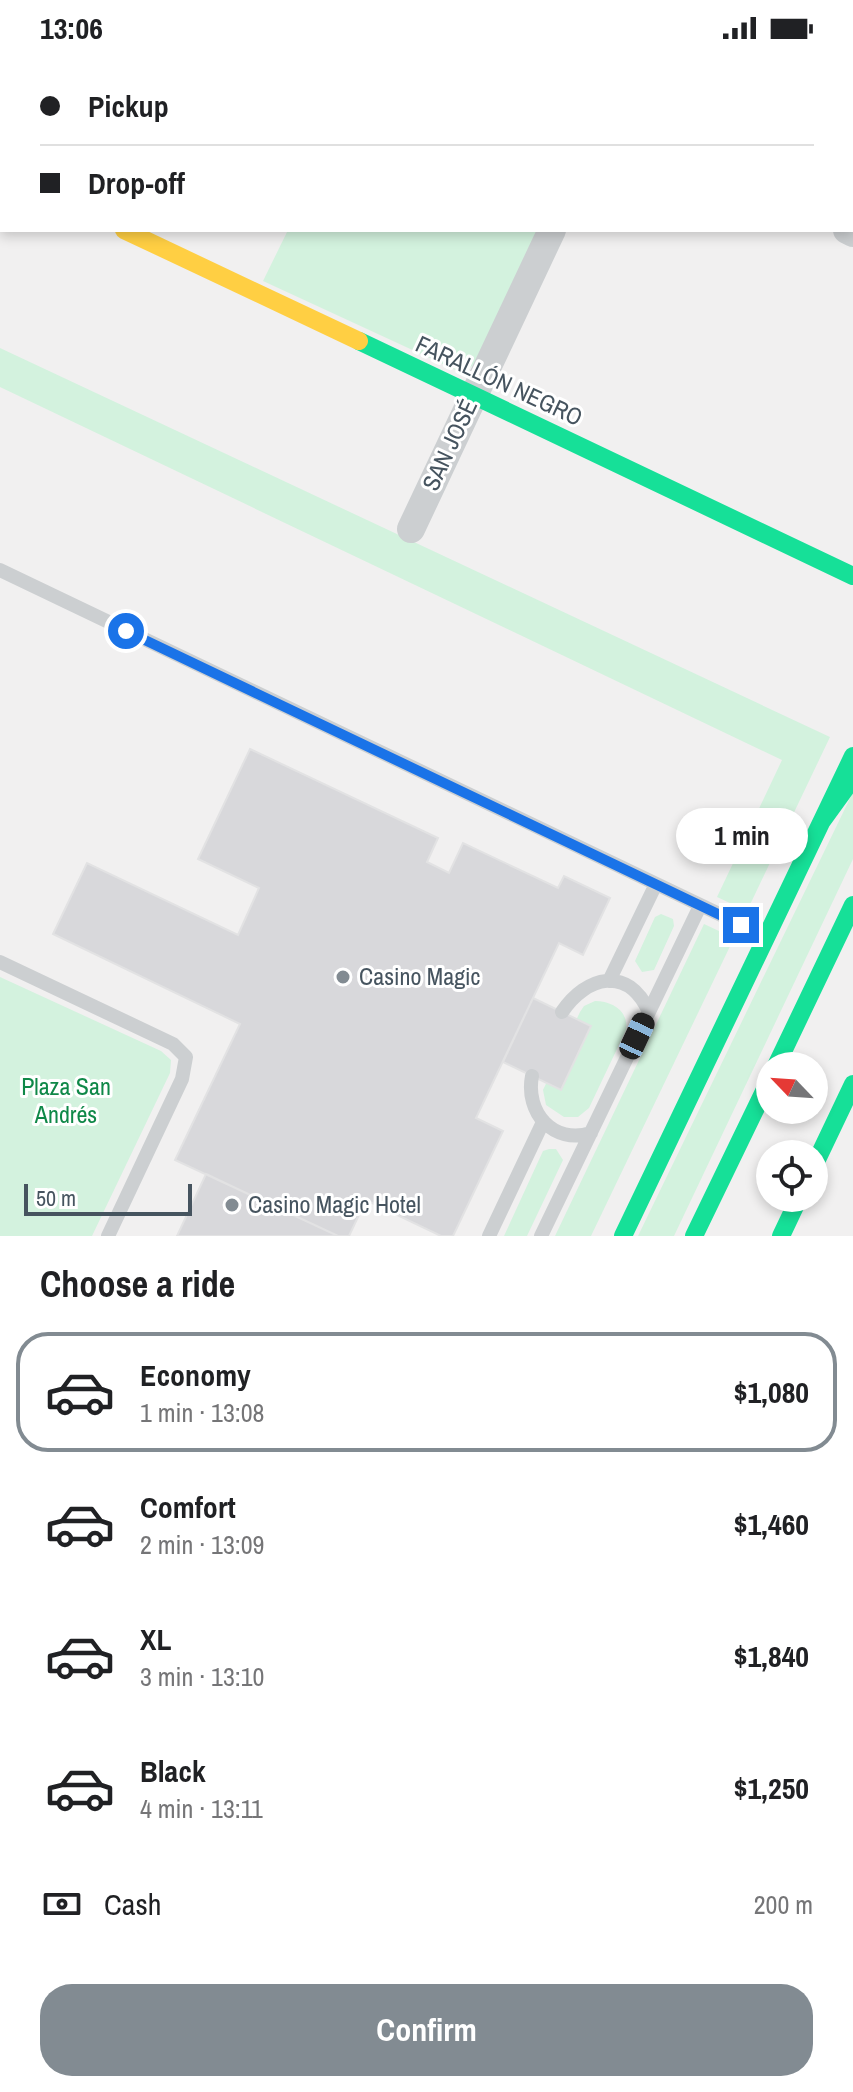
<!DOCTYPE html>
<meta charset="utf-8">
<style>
body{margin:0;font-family:"Archivo Narrow",sans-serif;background:#f2f2f2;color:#202124;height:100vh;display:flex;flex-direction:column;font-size:30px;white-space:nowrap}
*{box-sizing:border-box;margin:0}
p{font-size:26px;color:#757577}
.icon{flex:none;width:44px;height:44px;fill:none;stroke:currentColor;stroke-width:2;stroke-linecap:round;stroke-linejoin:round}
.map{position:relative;height:1180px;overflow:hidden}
.sheet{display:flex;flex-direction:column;background:#fff;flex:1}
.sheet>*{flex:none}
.banner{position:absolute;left:0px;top:0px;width:854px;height:176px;box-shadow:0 4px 12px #0003;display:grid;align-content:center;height:176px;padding:0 40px;background:#fff}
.needle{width:52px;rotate:295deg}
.buttons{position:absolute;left:756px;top:996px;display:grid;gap:16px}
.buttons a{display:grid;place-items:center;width:72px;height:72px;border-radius:50%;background:#fff;box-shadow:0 4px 12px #0003;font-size:40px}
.scale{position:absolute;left:24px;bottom:20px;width:168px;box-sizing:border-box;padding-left:8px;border:4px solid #46545f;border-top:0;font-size:22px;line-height:28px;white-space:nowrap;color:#46545f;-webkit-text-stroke:6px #fff;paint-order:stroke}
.end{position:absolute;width:36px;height:36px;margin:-18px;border:10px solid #1a73e8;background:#fff;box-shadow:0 0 0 4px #fff}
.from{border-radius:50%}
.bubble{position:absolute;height:56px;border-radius:28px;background:#fff;box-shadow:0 4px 12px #0003;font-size:26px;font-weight:700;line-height:56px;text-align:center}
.car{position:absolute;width:24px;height:48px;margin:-24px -12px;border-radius:10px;box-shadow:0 0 6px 2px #0007;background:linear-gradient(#222 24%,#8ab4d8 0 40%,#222 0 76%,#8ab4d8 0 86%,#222 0)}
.banner b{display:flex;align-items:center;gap:28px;height:76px;font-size:30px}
.banner b+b{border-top:2px solid #e0e0e0}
.banner i{width:20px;height:20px;background:#202124}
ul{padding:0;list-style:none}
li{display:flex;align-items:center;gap:24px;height:120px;margin:0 16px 12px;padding:0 24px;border:4px solid transparent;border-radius:32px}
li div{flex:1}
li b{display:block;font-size:30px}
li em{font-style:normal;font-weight:700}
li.active{border-color:#828b92}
li>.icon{width:72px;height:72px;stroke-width:1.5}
h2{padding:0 40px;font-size:36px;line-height:96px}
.pay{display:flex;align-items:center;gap:20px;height:88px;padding:0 40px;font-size:30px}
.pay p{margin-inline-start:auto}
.action{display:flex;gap:16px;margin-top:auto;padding:16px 40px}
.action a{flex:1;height:92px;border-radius:32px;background:#828b92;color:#fff;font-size:32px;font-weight:700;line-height:92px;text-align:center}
.status{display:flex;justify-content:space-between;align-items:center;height:56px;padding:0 40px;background:#fff;direction:ltr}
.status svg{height:22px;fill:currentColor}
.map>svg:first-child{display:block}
.green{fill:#d3f2de}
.building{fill:#d8d8db;stroke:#e2e2e3;stroke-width:2}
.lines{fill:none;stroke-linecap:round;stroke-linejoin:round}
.path{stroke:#b8c6c1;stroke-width:4;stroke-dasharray:6 4;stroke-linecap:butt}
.lane{stroke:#cccfd1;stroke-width:14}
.street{stroke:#cccfd1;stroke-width:28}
.fast{stroke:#16e098;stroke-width:18}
.slow{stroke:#ffcf43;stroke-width:18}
.route{stroke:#1a73e8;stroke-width:10}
.poi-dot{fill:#828b92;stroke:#fff;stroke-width:3}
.labels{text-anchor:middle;stroke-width:6;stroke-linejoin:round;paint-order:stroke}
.street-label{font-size:24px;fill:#46545f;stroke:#fff}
.poi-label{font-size:24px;fill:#46545f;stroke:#fff;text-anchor:start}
.park-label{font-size:24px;fill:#0f8848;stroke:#fff}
</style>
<div class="status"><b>13:06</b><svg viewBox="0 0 49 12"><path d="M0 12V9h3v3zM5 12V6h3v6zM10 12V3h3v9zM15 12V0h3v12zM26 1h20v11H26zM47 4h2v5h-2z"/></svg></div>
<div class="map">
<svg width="853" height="1180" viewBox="0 0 853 1180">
<rect width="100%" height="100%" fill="#f1f0f0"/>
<!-- green -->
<path class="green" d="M 288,174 L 540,174 L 476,306 L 471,311 L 458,315 L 263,225 Z
M 0,292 L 830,681 L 747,855 L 717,841 L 782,704 L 0,331 Z
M 853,736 L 853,803 L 674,1180 L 638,1180 Z
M 661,858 L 673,863 L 674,870 L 654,914 L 642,916 L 635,905 L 655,861 Z
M 704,868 L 734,882 L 591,1180 L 555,1180 Z
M 0,921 L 161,995 L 171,1004 L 170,1017 L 92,1180 L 0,1180 Z
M 595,945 C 612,945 629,955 626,974 L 589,1052 L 578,1061 L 564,1061 L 546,1049 L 543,1034 L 580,956 L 584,950 Z
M 549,1093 L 556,1093 L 563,1104 L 527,1180 L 504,1180 L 543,1095 Z"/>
<!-- building -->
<path class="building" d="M 250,693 L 438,782 L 427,806 L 449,817 L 463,787 L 558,832 L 564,820 L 610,842 L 583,899 L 559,887 L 476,1062 L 503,1075 L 453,1180 L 441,1180 L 366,1144 L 349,1180 L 338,1180 L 175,1104 L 240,968 L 53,878 L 87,807 L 238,879 L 259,832 L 198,803 Z
M 533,942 L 591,970 L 561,1034 L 503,1006 Z
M 206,1118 L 338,1180 L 177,1180 Z"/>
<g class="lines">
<!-- path -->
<path class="path" d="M 431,0 L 435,2"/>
<!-- lane -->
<path class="lane" d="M 0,514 L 765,880
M 0,906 L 173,988 L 186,1001 L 182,1023 L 108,1180
M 609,925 L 656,828
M 562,956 C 586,920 628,909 649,956
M 532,1020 C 525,1056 553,1089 591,1077
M 489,1180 L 543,1066
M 541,1180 L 700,850"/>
<!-- street -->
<path class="street" d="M 486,0 L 490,2
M 75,2 L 76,0
M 633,2 L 634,0
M 0,158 L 2,154
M 847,174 L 853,177
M 411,473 L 552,174"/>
<!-- fast -->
<path class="fast" d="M 359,285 L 853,520
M 822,765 L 853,722
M 776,1010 L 853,849
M 814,1110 L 853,1028
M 623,1180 L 853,700
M 694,1180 L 770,1023
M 781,1180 L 799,1142"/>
<!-- slow -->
<path class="slow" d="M 124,174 L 359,285"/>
</g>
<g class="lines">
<!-- route -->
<path class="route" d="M 126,575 L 741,869"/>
</g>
<!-- markers -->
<g class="poi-dot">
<circle cx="343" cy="921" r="8"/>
<circle cx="232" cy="1149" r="8"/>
</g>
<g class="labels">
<!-- street labels -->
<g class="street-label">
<text transform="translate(499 325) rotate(25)" y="8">FARALLÓN NEGRO</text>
<text transform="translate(450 389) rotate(-65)" y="8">SAN JOSÉ</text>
</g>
<!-- poi labels -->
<g class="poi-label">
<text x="359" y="929">Casino Magic</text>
<text x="248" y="1157">Casino Magic Hotel</text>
</g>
<!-- park labels -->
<g class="park-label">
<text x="66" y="1039">Plaza San<tspan x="66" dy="28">Andrés</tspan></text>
</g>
</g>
</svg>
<div class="buttons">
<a><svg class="needle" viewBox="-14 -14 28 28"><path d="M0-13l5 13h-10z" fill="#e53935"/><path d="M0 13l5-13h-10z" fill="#757577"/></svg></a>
<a><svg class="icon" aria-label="locate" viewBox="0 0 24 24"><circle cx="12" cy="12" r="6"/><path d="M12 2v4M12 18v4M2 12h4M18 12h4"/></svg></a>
</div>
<div class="scale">50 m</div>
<i class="end from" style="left:126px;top:575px"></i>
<i class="end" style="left:741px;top:869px"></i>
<div class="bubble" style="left:676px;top:752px;width:132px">1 min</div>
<i class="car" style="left:637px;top:980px;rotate:25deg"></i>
<div class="banner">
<b><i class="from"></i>Pickup</b>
<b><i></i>Drop-off</b>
</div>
</div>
<section class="sheet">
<h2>Choose a ride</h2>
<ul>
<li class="active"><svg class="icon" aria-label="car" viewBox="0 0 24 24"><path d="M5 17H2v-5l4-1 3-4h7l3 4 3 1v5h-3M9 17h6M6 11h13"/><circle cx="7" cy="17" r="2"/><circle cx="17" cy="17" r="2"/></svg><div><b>Economy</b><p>1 min · 13:08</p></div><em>$1,080</em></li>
<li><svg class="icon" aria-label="car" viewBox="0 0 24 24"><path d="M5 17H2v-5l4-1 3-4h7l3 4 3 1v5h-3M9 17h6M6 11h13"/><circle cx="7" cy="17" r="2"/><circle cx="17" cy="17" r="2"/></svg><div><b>Comfort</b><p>2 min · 13:09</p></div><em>$1,460</em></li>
<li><svg class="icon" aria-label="car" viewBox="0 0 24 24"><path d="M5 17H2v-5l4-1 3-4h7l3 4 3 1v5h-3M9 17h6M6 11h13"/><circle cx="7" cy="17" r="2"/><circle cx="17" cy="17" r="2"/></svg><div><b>XL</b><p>3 min · 13:10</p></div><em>$1,840</em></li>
<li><svg class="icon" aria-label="car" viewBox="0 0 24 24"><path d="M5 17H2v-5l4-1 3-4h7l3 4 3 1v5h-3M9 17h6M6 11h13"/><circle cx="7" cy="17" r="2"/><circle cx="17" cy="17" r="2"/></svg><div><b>Black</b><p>4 min · 13:11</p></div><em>$1,250</em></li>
</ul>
<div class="pay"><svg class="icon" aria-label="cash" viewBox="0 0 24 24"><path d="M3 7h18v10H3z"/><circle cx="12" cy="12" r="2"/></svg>Cash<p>200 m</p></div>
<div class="action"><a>Confirm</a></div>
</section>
